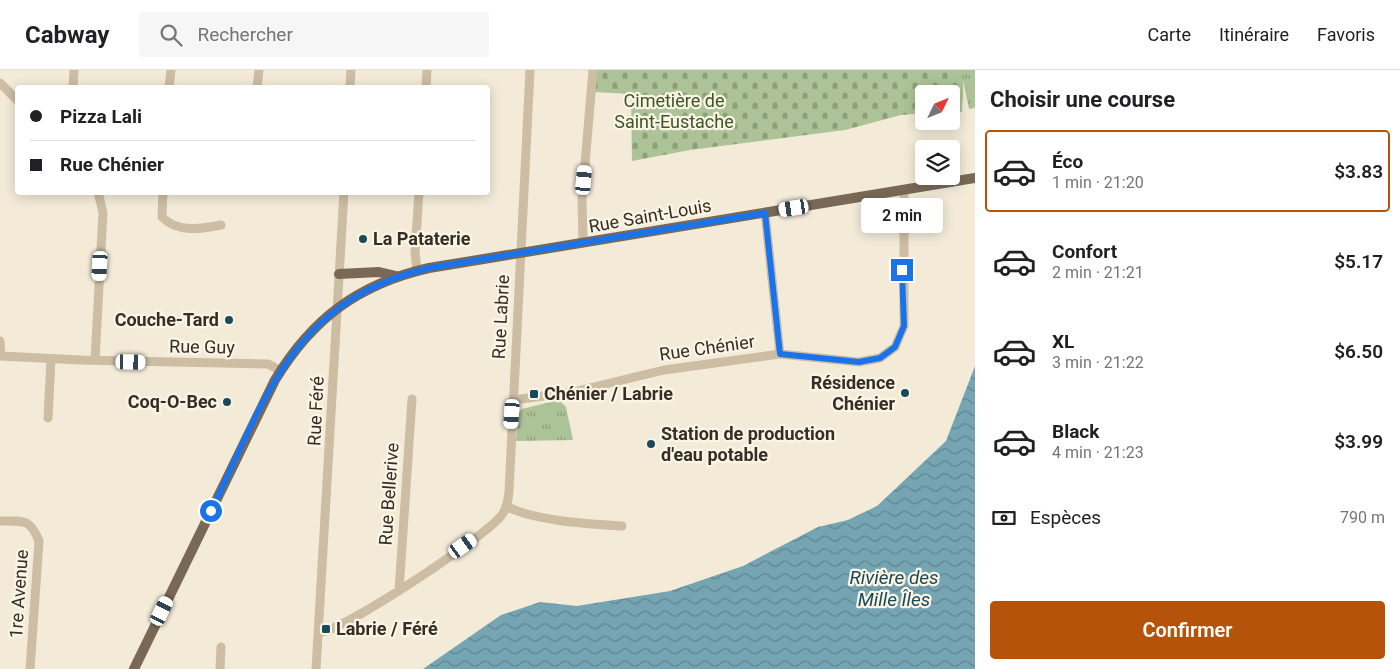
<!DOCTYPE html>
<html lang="fr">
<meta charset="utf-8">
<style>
body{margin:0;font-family:Roboto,sans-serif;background:#f6f6f6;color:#202124;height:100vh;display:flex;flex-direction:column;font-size:19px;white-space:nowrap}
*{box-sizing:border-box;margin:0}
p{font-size:16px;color:#757577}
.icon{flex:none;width:28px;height:28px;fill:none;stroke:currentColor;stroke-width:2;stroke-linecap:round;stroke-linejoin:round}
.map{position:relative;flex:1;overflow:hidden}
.side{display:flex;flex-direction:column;background:#fff;width:425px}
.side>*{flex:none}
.banner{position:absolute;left:15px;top:15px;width:475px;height:110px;border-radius:5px;box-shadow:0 2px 12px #0003;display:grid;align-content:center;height:110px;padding:0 15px;background:#fff}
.needle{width:32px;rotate:47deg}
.fabs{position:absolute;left:915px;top:15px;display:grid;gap:10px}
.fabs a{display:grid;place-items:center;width:45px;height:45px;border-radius:5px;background:#fff;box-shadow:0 2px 12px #0003;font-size:25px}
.end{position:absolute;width:22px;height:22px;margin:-11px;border:6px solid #1a73e8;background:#fff;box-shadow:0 0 0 2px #fff}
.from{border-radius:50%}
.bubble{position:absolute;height:35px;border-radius:5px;background:#fff;box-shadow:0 2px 12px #0003;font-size:16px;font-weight:600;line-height:35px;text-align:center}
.car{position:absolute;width:15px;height:30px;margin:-15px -8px;border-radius:6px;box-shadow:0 0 4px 1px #0007;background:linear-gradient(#fff 24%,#345 0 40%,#fff 0 76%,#345 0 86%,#fff 0)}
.banner b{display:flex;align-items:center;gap:18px;height:48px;font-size:19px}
.banner b+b{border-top:1px solid #e0e0e0}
.banner i{width:12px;height:12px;background:#202124}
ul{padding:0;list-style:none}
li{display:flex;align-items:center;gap:15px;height:82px;margin:0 10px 8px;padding:0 5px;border:2px solid transparent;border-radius:5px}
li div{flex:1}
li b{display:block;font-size:19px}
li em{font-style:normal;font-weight:600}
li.current{border-color:#b45309}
li>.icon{width:45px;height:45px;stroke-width:1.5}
h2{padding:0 15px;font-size:22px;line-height:60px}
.pay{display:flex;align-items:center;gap:12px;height:55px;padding:0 15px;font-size:19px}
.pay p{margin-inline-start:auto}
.button{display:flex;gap:10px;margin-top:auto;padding:10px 15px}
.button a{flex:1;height:58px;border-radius:5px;background:#b45309;color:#fff;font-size:20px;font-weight:600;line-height:58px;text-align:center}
header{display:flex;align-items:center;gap:30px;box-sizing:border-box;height:70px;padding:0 25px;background:#fff;border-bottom:1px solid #e0e0e0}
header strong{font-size:24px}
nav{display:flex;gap:28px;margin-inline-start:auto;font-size:18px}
.search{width:350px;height:45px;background:#f6f6f6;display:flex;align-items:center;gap:12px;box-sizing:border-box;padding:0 18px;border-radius:5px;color:#757577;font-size:19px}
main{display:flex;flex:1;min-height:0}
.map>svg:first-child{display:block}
.cemetery{fill:url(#cemetery-stones)}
.park{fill:url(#park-tufts)}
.water{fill:url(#water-waves)}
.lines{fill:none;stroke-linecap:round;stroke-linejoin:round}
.minor{stroke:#ccbda3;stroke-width:9}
.major{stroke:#796856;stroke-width:10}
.route{stroke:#1a73e8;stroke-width:6}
.poi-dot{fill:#194a5b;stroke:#faf5e5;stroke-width:2}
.labels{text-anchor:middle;stroke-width:4.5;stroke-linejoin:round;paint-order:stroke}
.park-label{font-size:18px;fill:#3d5628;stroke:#faf5e5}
.street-label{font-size:18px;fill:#362e26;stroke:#faf5e5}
.poi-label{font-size:18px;font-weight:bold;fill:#362e26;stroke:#faf5e5;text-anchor:start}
.water-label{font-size:19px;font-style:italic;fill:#194a5b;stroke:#faf5e5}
</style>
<header>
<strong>Cabway</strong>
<div class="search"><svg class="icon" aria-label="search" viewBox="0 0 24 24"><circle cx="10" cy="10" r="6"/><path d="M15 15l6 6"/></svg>Rechercher</div>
<nav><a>Carte</a><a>Itinéraire</a><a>Favoris</a></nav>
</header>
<main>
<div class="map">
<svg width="975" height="599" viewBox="0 0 975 599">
<defs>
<pattern id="cemetery-stones" width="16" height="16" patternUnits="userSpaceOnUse" patternTransform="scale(1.25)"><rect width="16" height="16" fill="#acc397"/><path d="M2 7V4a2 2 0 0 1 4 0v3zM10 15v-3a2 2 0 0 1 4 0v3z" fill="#8d9f7b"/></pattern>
<pattern id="park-tufts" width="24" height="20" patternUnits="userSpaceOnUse" patternTransform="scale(1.25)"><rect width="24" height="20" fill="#acc397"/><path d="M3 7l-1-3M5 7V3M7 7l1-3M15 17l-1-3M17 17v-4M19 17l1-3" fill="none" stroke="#8d9f7b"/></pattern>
<pattern id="water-waves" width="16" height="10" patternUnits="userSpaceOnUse" patternTransform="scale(1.25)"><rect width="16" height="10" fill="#75a4b2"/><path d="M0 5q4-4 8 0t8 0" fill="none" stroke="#618691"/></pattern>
</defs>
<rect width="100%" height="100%" fill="#f3ebd8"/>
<!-- cemetery -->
<path class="cemetery" d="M 595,0 L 964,0 L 962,42 L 951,42 L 951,24 L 924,24 L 924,43 L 901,45 L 845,60 L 690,80 L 632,91 L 631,24 L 594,22 Z"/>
<!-- park -->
<path class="park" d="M 961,0 L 975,0 L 975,38 L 969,39 Z
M 559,330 L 566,337 L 573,370 L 516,371 L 518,344 L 522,339 Z"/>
<!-- water -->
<path class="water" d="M 975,296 L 975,599 L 423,599 L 501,545 L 540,532 L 577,536 L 670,521 L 743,496 L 818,457 L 848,450 L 877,436 L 946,371 Z"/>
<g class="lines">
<!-- minor -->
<path class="minor" d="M 0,13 L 18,31
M 73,18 L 74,0
M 169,18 L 171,0
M 257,18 L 259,0
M 350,18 L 351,0
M 426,18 L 427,0
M 163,122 L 162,147 C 177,163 202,159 221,155
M 765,143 L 780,284
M 583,173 L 582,129 L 593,0
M 417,201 L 415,182 L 419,122
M 0,271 L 1,286
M 0,286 L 81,290 L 268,294 L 281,301
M 95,290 L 103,143 L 98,122
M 513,330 L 573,322 L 664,300 L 780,284 L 859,292 L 880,288 L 895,277 L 904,256 L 904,120
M 48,348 L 51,289
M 506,436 C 533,451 591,454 622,456
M 0,451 C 23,451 30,448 39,471 L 30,599
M 399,521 L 412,329
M 320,562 C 342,562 486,466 501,446 C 507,439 508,430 509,421 L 530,0
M 220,599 L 221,577
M 316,599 L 344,122"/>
<!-- major -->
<path class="major" d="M 339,204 L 379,202 L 396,206
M 134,599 L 275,310 C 312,249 358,214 429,198 L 975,108"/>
</g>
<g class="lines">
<!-- route -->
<path class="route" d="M 211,441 C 266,328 292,230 429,198 L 765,143 L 780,284 L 859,292 L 880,288 L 895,277 L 904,256 L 902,200"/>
</g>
<!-- markers -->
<g class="poi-dot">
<circle cx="363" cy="169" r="5"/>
<circle cx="229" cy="250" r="5"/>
<circle cx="905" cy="323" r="5"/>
<rect x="529" y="319" width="10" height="10" rx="2.5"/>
<circle cx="227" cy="332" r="5"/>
<circle cx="651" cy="374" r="5"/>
<rect x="321" y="554" width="10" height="10" rx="2.5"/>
</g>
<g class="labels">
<!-- park labels -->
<g class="park-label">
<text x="674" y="37">Cimetière de<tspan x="674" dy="21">Saint-Eustache</tspan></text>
</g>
<!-- street labels -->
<g class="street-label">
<text transform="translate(650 146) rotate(-10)" y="6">Rue Saint-Louis</text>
<text transform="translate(501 247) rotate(-87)" y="6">Rue Labrie</text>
<text transform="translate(202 277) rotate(1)" y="6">Rue Guy</text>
<text transform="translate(707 278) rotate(-8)" y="6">Rue Chénier</text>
<text transform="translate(316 341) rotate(-87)" y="6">Rue Féré</text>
<text transform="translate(389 424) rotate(-86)" y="6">Rue Bellerive</text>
<text transform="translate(19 524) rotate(-86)" y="6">1re Avenue</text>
</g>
<!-- poi labels -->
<g class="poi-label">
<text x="373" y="175">La Pataterie</text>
<text x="219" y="256" text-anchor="end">Couche-Tard</text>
<text x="895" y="319" text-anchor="end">Résidence<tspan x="895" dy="21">Chénier</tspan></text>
<text x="544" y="330">Chénier / Labrie</text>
<text x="217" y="338" text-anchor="end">Coq-O-Bec</text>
<text x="661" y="370">Station de production<tspan x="661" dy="21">d'eau potable</tspan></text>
<text x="336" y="565">Labrie / Féré</text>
</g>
<!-- water labels -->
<g class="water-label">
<text x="894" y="514">Rivière des<tspan x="894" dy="22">Mille Îles</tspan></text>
</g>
</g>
</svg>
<div class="fabs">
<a><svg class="needle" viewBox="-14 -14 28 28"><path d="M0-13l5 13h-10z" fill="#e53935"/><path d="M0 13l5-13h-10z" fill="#757577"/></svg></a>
<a><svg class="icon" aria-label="layers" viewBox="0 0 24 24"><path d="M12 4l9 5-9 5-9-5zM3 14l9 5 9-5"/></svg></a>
</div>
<i class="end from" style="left:211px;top:441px"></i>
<i class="end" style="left:902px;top:200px"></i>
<div class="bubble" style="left:861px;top:128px;width:82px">2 min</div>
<i class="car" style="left:584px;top:110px;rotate:5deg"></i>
<i class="car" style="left:794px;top:138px;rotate:261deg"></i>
<i class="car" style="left:100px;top:196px;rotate:183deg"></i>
<i class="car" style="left:131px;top:292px;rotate:91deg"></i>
<i class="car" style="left:512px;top:344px;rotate:184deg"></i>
<i class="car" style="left:463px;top:476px;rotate:55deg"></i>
<i class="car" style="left:162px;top:541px;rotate:26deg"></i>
<div class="banner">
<b><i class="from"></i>Pizza Lali</b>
<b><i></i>Rue Chénier</b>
</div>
</div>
<section class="side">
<h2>Choisir une course</h2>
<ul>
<li class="current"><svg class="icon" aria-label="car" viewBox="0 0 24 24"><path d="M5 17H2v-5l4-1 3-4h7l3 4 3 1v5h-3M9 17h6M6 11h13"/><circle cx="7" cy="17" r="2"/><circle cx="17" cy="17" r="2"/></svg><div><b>Éco</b><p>1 min · 21:20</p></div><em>$3.83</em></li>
<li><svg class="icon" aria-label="car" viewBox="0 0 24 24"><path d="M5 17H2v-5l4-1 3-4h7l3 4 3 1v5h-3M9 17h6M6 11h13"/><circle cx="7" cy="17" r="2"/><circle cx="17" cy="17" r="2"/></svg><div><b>Confort</b><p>2 min · 21:21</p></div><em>$5.17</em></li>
<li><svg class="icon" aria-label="car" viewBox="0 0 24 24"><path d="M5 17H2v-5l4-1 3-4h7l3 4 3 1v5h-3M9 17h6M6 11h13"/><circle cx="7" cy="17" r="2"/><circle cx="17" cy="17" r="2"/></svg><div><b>XL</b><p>3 min · 21:22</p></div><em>$6.50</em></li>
<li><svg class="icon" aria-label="car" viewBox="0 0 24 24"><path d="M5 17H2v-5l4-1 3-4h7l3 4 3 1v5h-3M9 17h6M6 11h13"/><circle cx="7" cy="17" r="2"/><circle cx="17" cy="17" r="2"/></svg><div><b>Black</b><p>4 min · 21:23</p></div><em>$3.99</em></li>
</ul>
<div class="pay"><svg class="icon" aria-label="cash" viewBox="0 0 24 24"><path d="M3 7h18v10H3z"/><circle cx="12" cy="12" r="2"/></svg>Espèces<p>790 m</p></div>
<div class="button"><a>Confirmer</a></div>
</section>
</main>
